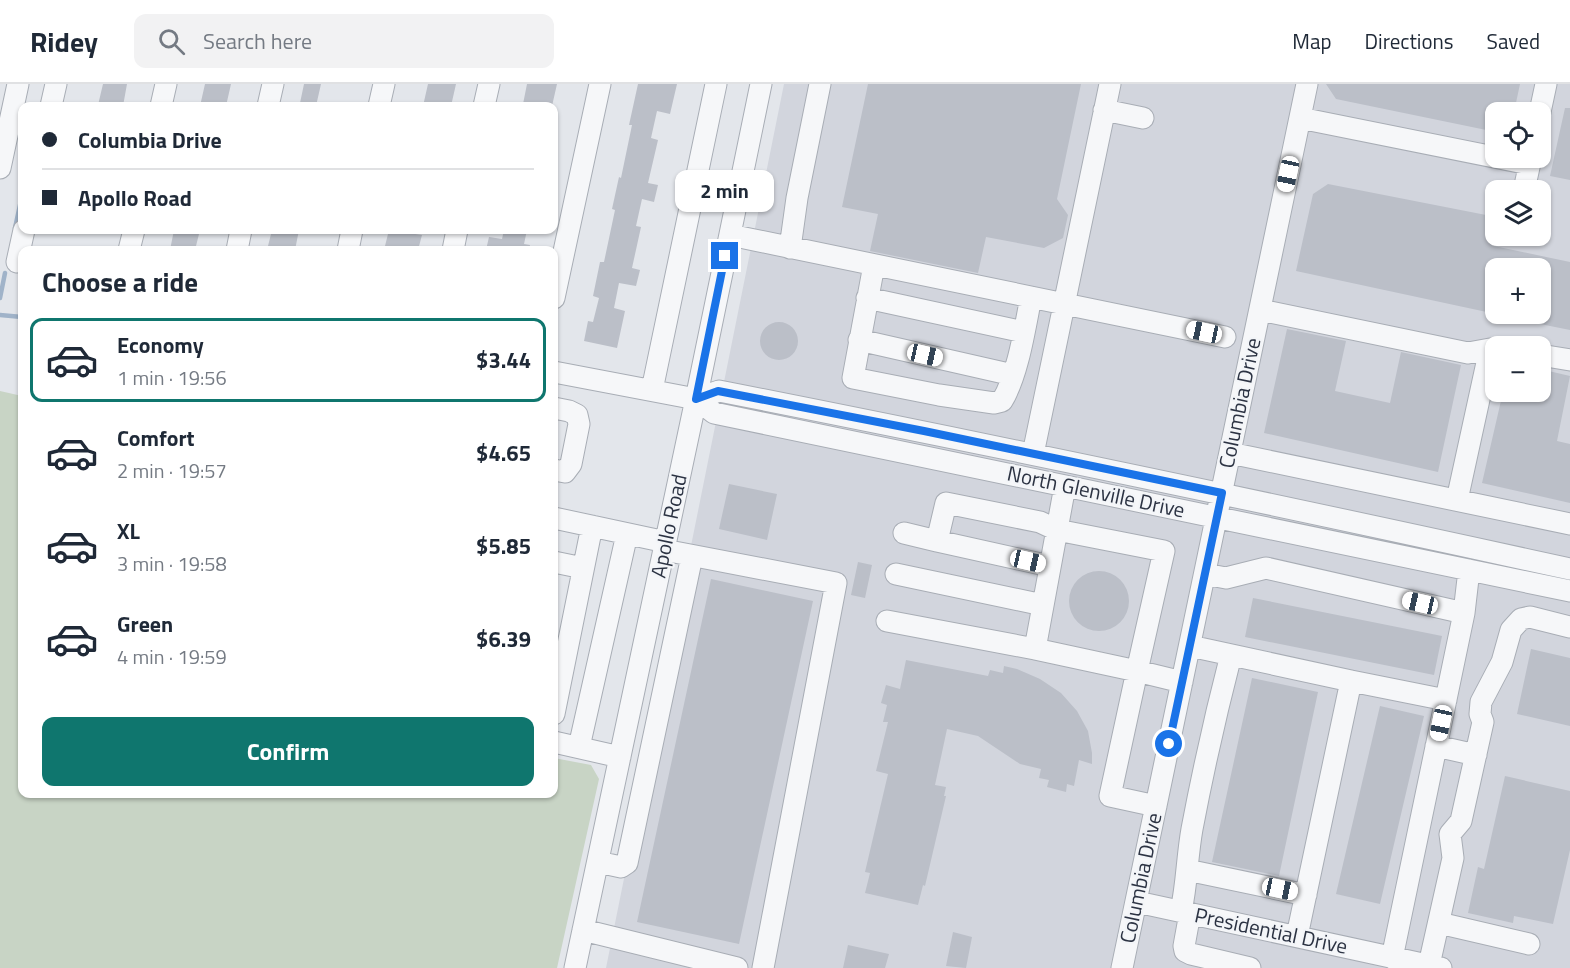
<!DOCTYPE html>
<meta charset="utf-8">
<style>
body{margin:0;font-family:"Titillium Web",sans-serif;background:#f2f2f3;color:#1f2937;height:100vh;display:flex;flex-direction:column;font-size:22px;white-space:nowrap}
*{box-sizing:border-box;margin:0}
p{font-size:20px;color:#747a83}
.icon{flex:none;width:33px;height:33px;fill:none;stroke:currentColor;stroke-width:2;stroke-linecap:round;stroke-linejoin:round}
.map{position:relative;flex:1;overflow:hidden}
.details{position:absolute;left:18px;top:162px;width:540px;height:552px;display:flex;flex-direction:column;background:#fff;border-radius:12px;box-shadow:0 2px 4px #0004}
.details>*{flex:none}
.banner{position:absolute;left:18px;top:18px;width:540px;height:132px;border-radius:12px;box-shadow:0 2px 4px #0004;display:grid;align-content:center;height:132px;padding:0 24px;background:#fff}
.controls{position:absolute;left:1485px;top:18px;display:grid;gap:12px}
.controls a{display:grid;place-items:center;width:66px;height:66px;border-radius:12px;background:#fff;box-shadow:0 2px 4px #0004;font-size:30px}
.end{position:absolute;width:27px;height:27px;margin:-14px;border:8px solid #1a73e8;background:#fff;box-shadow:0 0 0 3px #fff}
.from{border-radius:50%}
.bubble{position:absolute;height:42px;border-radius:12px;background:#fff;box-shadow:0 2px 4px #0004;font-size:20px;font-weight:700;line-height:42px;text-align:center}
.car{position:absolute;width:18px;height:36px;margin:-18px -9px;border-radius:8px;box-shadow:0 0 4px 2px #0007;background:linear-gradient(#fff 24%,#345 0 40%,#fff 0 76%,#345 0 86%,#fff 0)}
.banner b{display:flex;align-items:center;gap:21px;height:57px;font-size:22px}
.banner b+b{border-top:2px solid #e0e1e3}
.banner i{width:15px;height:15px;background:#1f2937}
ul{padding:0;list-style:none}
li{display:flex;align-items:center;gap:18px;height:84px;margin:0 12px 9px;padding:0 12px;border:3px solid transparent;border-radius:12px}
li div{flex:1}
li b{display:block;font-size:22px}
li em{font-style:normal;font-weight:700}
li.current{border-color:#0f766e}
li>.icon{width:54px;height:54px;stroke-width:1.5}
h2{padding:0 24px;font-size:27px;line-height:72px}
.action{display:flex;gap:12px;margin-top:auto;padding:12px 24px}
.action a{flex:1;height:69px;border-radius:12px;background:#0f766e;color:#fff;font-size:24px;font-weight:700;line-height:69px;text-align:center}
header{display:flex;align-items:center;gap:36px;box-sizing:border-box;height:84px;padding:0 30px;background:#fff;border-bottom:2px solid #e0e1e3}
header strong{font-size:28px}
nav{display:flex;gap:33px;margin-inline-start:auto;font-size:21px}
.search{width:420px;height:54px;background:#f2f2f3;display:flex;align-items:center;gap:15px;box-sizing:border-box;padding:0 21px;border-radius:12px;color:#747a83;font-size:22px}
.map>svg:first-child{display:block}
.built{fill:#d2d5dd;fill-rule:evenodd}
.green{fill:#c8d4c5}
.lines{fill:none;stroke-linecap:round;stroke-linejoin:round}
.stream{stroke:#a0b3c9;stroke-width:4.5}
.building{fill:#bbbfc8}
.minor-casing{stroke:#a8adb5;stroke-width:23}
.minor{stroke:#f6f7f9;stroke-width:21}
.route{stroke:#1a73e8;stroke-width:8}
.labels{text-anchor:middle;stroke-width:4.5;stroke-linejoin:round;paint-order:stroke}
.street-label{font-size:21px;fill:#2c3343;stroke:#f3f5f8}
</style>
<header>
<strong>Ridey</strong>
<div class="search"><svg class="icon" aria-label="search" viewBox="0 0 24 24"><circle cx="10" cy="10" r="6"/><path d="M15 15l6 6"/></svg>Search here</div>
<nav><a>Map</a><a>Directions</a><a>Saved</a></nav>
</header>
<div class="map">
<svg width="1570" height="884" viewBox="0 0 1570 884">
<rect width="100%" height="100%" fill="#e3e6eb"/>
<!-- built -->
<path class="built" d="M 784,0 L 1570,0 L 1570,884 L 606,884 ZM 1496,28 L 1540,28 L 1540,74 L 1496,74 ZM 1496,106 L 1540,106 L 1540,152 L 1496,152 ZM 1496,184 L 1540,184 L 1540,230 L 1496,230 ZM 1496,262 L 1540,262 L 1540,308 L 1496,308 Z"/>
<!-- green -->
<path class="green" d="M 0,307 L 22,312 L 22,710 L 554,710 L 554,674 L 591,681 L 599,695 L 557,884 L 0,884 Z"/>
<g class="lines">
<!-- stream -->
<path class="stream" d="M 15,144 L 22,112
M 0,214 L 5,189
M 0,231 L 22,233"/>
</g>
<!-- building -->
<path class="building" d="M 103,0 L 127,0 L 123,22 L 98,21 Z
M 205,0 L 231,0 L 226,22 L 200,22 Z
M 304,0 L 321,0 L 316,22 L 300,19 Z
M 428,0 L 456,0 L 451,22 L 423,22 Z
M 527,0 L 557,0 L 552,22 L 537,22 L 523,20 Z
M 638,0 L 677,0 L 670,30 L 657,27 L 651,54 L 658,56 L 648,99 L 658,101 L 654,118 L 642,115 L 636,142 L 641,143 L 632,184 L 640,186 L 636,202 L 619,199 L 614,224 L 625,227 L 617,264 L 584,257 L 588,237 L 593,238 L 599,214 L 593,212 L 600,178 L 604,178 L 615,126 L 612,125 L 619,93 L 621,94 L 632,41 L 629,41 Z
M 868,0 L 1081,0 L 1057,115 L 1068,131 L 1063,154 L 1044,164 L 986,153 L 978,189 L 870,167 L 878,130 L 842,123 Z
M 1326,0 L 1520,0 L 1514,28 L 1496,28 L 1496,48 L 1336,15 Z
M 1565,24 L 1570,24 L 1570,96 L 1550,92 Z
M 1328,100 L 1486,131 L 1496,146 L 1496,152 L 1494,162 L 1570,178 L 1570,246 L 1516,235 L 1516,230 L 1540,230 L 1540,184 L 1496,184 L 1496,230 L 1296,187 L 1313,110 Z
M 174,146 L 200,146 L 195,166 L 170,166 Z
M 272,146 L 299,146 L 295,166 L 267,166 Z
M 389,146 L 422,151 L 418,166 L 384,166 Z
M 504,146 L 527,146 L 524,160 L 530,161 L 529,166 L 486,166 L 489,153 L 502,155 Z
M760 257a19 19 0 1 1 38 0a19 19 0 1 1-38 0Z
M 1287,245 L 1346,257 L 1335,307 L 1390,319 L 1401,268 L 1461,281 L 1438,388 L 1264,349 Z
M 1540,285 L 1570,292 L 1557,357 L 1570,360 L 1570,419 L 1482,399 L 1503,308 L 1540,308 Z
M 729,400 L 777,410 L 767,456 L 719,445 Z
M 858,478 L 872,481 L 865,514 L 851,511 Z
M1069 517a30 30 0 1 1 60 0a30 30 0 1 1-60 0Z
M 711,495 L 813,517 L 739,860 L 637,838 Z
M 1253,514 L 1442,552 L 1434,591 L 1245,553 Z
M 1531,565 L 1570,574 L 1570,642 L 1517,630 Z
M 906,576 L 988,592 L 990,586 L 1003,589 L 1004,582 L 1017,585 L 1040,595 L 1061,609 L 1077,627 L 1088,647 L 1092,669 L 1092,680 L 1079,676 L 1074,702 L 1067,700 L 1066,708 L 1047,703 L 1049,696 L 1039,694 L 1041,685 L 1020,680 L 978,652 L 947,645 L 935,701 L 946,703 L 944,712 L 946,712 L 925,802 L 923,801 L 918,821 L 865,809 L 870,789 L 865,788 L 888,690 L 876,687 L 888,638 L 883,638 L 887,621 L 881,619 L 886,601 L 900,605 Z
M 1252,594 L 1318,608 L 1279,792 L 1212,778 Z
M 1380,622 L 1424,632 L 1380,820 L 1336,810 Z
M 1505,692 L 1570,707 L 1570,766 L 1553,840 L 1514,832 L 1513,839 L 1468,829 L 1478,783 L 1484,785 Z
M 953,848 L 972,853 L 966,884 L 946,882 Z
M 848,861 L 889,870 L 885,884 L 843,884 Z"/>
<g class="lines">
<defs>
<path id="minor" d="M 51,22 L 56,0
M 161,22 L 166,0
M 268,22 L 273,0
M 379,22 L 384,0
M 484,22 L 489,0
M 1104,26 L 1143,34
M 1540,28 L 1546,0
M 1300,34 L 1529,80
M 0,84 L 18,0
M 1524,106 L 1531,74
M 730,151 L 1225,253
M 790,164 L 797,114 L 820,0
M 129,166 L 134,146
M 237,166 L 241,146
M 348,166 L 352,146
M 453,166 L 457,146
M 17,178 L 24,146
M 874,181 L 853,294 L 939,311 L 994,319 L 1002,317 C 1018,291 1025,243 1031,213
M 554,214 L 600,0
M 867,214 L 1024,248
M 1260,226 L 1468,269 L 1490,265 L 1457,416
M 859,256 L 1013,291
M 1540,271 L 1570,276
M 554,288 L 696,315 L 714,329 L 1570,507
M 652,306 L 716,0
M 696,315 L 719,307 C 1003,363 1287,423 1570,485
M 554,324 L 569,327 L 577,331 L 579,340 L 571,380 L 565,388 L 554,386
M 1230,369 L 1570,440
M 1033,370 L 1110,0
M 554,434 L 666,458
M 904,449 L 937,457 L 946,419 L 1040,438 L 1057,446 L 1164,467 L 1137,587 L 1182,598
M 937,457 L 1050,482
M 664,466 L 836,499 L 763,884
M 554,478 L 583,484
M 896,490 L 1043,521
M 1205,490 L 1226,494 L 1266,484 L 1464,529 L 1469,486
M 887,537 L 1035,565 L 1065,402
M 1190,562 L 1351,597 L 1297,852
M 1035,565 L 1137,587 L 1110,712 L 1156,722
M 1351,597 L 1446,616
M 554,630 L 592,442
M 554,658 L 620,673
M 1436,662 L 1476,671
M 579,663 L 627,450
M 598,778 L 621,783 L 627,779 L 692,472
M 1187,786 L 1306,811
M 1137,818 L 1441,884
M 1181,827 C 1187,800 1187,773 1192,745 C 1203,687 1216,629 1231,571
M 1190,829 L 1184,862 L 1185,867 L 1191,870 L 1250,884
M 1439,839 L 1529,860
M 583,846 L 737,884
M 1392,874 L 1464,529
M 1429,881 L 1453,774 L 1450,750 L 1461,737 L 1483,638 L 1480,630 L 1481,618 L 1502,578 L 1511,546 L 1521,535 L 1530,533 L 1570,543
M 575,884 L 696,315 L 761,0
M 1122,884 L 1307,0"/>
</defs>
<!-- minor casing -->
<use href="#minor" class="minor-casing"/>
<!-- minor -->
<use href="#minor" class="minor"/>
</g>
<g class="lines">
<!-- route -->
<path class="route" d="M 725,172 L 696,315 L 718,307 L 924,347 L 1222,409 L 1169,660"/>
</g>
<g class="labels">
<!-- street labels -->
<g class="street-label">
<text transform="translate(1240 319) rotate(-78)" y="7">Columbia Drive</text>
<text transform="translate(1096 408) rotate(12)" y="7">North Glenville Drive</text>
<text transform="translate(669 442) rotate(-78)" y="7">Apollo Road</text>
<text transform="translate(1141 794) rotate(-78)" y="7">Columbia Drive</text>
<text transform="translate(1271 847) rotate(12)" y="7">Presidential Drive</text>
</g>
</g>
</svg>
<div class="controls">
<a><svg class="icon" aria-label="locate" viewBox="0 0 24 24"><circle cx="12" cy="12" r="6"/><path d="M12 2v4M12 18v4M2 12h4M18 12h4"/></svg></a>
<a><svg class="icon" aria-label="layers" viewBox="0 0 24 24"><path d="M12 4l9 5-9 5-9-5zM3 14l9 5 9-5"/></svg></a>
<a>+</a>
<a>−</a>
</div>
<i class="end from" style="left:1169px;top:660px"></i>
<i class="end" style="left:725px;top:172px"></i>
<div class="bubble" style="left:675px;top:86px;width:99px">2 min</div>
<i class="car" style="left:1288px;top:90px;rotate:192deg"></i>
<i class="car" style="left:1204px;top:248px;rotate:282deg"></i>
<i class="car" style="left:925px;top:271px;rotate:103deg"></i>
<i class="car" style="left:1028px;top:477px;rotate:103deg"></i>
<i class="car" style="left:1420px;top:519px;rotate:283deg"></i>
<i class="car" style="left:1441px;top:639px;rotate:192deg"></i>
<i class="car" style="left:1280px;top:805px;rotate:102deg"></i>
<div class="banner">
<b><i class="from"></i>Columbia Drive</b>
<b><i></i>Apollo Road</b>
</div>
<section class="details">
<h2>Choose a ride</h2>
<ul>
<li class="current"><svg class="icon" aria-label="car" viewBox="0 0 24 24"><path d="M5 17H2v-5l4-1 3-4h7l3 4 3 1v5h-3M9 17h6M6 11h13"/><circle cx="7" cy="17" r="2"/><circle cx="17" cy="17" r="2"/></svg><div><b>Economy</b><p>1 min · 19:56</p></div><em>$3.44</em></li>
<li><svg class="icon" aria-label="car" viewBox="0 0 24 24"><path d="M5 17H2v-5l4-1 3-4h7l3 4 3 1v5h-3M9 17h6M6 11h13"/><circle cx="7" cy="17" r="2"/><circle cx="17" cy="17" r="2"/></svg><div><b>Comfort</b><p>2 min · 19:57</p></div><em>$4.65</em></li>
<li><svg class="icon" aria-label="car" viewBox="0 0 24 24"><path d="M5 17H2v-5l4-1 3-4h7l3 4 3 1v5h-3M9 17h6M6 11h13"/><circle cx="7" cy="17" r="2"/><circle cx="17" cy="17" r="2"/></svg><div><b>XL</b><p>3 min · 19:58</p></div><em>$5.85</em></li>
<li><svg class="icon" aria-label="car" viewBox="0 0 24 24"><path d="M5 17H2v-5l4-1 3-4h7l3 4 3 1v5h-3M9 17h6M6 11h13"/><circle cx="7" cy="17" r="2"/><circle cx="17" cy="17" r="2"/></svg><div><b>Green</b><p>4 min · 19:59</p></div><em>$6.39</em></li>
</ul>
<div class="action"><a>Confirm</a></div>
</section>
</div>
